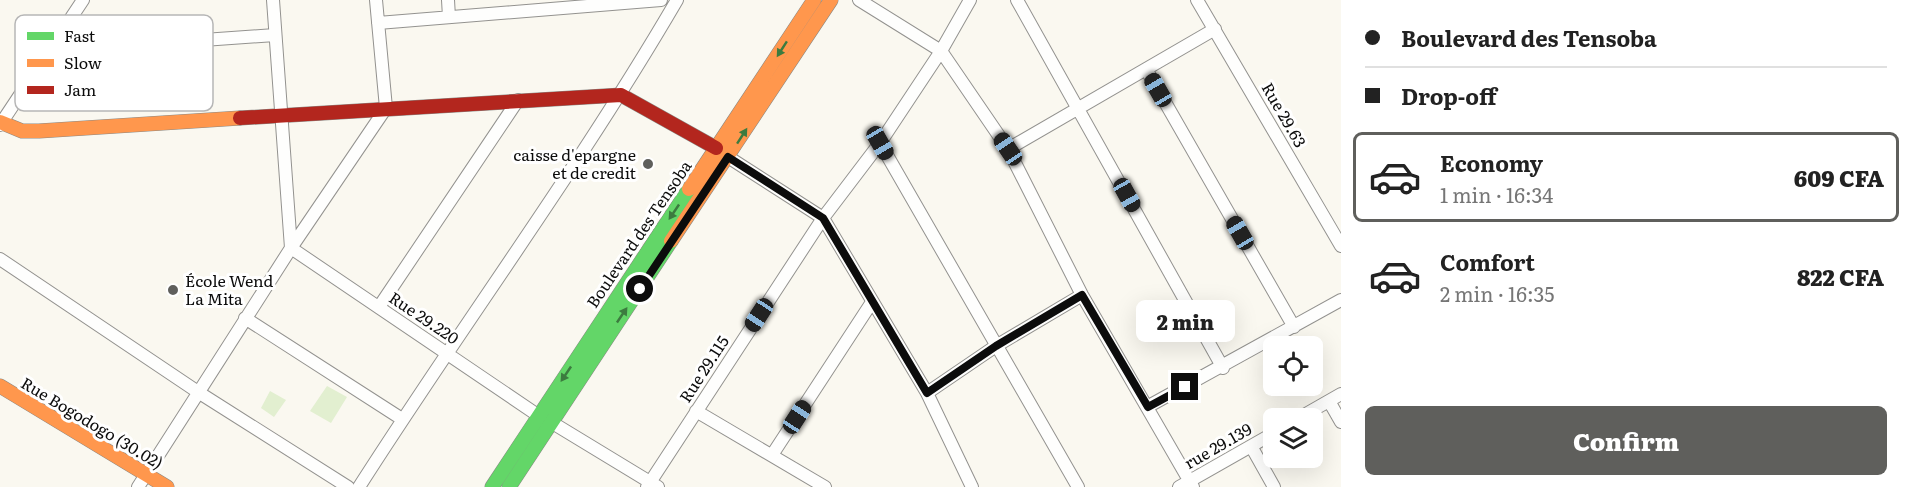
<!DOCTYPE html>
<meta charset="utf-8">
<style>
body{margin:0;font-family:Literata,serif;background:#f6f6f6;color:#222;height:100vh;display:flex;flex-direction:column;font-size:22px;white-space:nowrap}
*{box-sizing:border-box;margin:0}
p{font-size:20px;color:#767676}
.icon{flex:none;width:33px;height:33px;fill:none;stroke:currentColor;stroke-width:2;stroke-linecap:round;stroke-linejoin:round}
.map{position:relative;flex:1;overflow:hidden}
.details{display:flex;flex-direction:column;background:#fff;width:570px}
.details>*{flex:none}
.hud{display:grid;align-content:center;height:132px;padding:0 24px;background:#fff}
.controls{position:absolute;left:1263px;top:336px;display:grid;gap:12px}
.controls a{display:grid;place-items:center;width:60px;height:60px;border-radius:9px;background:#fff;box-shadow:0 6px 24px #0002;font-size:30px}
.end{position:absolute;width:27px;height:27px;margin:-14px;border:8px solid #0c0c0c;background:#fff;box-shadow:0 0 0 3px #fff}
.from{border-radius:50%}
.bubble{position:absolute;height:42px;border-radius:9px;background:#fff;box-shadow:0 6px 24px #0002;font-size:20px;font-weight:800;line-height:42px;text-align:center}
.car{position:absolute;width:18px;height:36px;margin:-18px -9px;border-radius:8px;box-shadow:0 0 4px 2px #0007;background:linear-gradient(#222 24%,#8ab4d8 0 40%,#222 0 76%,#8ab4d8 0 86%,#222 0)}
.hud b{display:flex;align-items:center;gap:21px;height:57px;font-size:22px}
.hud b+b{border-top:2px solid #e0e0e0}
.hud i{width:15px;height:15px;background:#222}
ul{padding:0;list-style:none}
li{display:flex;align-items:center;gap:18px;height:90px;margin:0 12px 9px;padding:0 12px;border:3px solid transparent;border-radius:9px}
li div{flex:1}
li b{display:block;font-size:22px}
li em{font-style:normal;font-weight:800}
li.selected{border-color:#5f5f5c}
li>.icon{width:54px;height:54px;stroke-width:1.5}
.button{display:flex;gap:12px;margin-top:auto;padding:12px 24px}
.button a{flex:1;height:69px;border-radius:9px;background:#5f5f5c;color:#fff;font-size:24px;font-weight:800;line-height:69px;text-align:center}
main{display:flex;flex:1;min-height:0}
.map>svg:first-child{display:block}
.grass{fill:#e2efd0}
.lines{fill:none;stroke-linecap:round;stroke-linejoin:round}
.street-casing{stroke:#93928f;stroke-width:14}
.fast-casing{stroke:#8a8985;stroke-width:15}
.slow-casing{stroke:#8a8985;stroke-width:15}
.jam-casing{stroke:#8a8985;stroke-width:15}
.street{stroke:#fefefd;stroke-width:12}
.fast{stroke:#63d668;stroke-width:14}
.slow{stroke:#ff974d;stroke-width:14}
.jam{stroke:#b3261e;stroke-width:14}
.oneway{fill:#3c7b3f}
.route{stroke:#0c0c0c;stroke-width:8}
.poi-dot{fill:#5f5f5c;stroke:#fff;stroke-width:2}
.labels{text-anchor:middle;stroke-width:6;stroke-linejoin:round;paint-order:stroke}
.street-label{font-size:16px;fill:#0c0c0c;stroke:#fff}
.poi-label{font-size:16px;fill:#0c0c0c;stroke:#fff;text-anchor:end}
.key{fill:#fff;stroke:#b6b6b6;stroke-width:1.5}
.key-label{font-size:16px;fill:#0c0c0c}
</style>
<main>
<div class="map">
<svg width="1341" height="487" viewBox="0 0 1341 487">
<rect width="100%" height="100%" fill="#faf8f0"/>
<!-- grass -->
<path class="grass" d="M 327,386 L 347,397 L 331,423 L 310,411 Z
M 270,391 L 286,400 L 274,417 L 261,408 Z"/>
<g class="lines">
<defs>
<path id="street" d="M 273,0 L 291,248 L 539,416
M 448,0 L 449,17
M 859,0 L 941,51 L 1008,149 L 1082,295 L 1193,487
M 1017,0 L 1223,368
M 1197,0 L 1341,246
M 378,23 L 661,0
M 49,51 L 275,35
M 1146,69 L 1294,327
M 0,125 L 83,0
M 880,143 L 1078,487
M 1008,149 L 1215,29
M 728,157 L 823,218 L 927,393 L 972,487
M 0,259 L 198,392 L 348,487
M 379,307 L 518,100
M 245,318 L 402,419
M 927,393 L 996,346 L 1082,295
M 1329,401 L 1341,422
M 1147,407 L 1341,300
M 696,411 L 825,487
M 1299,418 L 1341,394
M 551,422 L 658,487
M 1251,446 L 1274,487
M 772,455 L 872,302
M 138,487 L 291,248 L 386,108 L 376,0
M 359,487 C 463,324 579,168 677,0
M 647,487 L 823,218 L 880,143 L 941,51 L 970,0
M 1179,487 L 1274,433"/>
<path id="fast" d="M 492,487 L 689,189
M 509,487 L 671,241"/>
<path id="slow" d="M 0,122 L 22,131 L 39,131 L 240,118
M 689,189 L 814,0
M 671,241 L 831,0
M 0,386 L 167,487"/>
<path id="jam" d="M 240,118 L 621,95 L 716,148"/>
</defs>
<!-- street casing -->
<use href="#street" class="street-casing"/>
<!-- fast casing -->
<use href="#fast" class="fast-casing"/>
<!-- slow casing -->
<use href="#slow" class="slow-casing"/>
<!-- jam casing -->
<use href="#jam" class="jam-casing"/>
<!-- street -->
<use href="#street" class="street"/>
<!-- fast -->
<use href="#fast" class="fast"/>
<!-- slow -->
<use href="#slow" class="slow"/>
<!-- jam -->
<use href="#jam" class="jam"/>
</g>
<!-- one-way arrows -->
<defs><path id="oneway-solid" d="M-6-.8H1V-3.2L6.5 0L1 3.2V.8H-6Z" transform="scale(1.5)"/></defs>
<g class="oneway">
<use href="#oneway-solid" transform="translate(782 49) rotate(123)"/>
<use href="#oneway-solid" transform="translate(742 136) rotate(-57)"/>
<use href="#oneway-solid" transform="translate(674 212) rotate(124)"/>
<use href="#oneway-solid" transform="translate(622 315) rotate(-56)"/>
<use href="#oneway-solid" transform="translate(566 374) rotate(124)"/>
</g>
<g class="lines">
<!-- route -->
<path class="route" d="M 640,289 L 728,157 L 823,218 L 927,393 L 996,346 L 1082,295 L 1148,407 L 1185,387"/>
</g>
<!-- markers -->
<g class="poi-dot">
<circle cx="648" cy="164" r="6"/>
<circle cx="173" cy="290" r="6"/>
</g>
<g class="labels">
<!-- street labels -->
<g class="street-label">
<text transform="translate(1284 115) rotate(60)" y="6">Rue 29.63</text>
<text transform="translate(639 234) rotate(-56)" y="6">Boulevard des Tensoba</text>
<text transform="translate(424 318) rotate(34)" y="6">Rue 29.220</text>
<text transform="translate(704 369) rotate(-57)" y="6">Rue 29.115</text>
<text transform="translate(92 423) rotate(31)" y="6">Rue Bogodogo (30.02)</text>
<text transform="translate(1218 446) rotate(-30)" y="6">rue 29.139</text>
</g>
<!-- poi labels -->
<g class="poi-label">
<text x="636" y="161">caisse d'epargne<tspan x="636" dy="18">et de credit</tspan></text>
<text x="185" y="287" text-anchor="start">École Wend<tspan x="185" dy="18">La Mita</tspan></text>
</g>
</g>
<!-- legend -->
<rect x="15" y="15" width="198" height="96" rx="9" class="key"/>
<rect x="27" y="32" width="27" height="8" fill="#63d668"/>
<rect x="27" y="59" width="27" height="8" fill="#ff974d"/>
<rect x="27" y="86" width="27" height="8" fill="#b3261e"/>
<g class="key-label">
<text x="64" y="42">Fast</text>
<text x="64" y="69">Slow</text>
<text x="64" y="96">Jam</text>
</g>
</svg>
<div class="controls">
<a><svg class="icon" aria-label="locate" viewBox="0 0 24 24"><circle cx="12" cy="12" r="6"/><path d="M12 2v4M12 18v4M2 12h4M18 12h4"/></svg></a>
<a><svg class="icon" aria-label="layers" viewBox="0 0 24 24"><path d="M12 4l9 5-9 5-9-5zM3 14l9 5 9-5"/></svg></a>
</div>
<i class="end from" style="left:640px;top:289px"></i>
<i class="end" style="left:1185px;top:387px"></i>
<div class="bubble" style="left:1136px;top:300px;width:99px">2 min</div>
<i class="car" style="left:1158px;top:90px;rotate:330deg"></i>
<i class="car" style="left:880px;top:143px;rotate:150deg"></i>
<i class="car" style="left:1008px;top:149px;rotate:326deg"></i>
<i class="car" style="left:1127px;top:195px;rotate:151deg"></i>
<i class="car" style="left:1240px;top:233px;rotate:330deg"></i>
<i class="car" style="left:759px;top:315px;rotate:213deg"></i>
<i class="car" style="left:797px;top:417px;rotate:33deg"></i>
</div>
<section class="details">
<div class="hud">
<b><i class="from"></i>Boulevard des Tensoba</b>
<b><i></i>Drop-off</b>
</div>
<ul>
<li class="selected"><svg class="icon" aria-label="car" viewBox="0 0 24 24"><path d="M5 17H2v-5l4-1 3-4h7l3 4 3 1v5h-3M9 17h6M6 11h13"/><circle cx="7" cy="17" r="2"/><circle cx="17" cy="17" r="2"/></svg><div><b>Economy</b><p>1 min · 16:34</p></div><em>609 CFA</em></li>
<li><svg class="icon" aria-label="car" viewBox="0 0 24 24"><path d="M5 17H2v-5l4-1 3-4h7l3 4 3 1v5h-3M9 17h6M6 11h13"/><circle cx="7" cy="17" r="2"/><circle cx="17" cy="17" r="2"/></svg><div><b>Comfort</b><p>2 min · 16:35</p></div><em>822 CFA</em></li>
</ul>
<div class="button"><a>Confirm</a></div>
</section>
</main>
